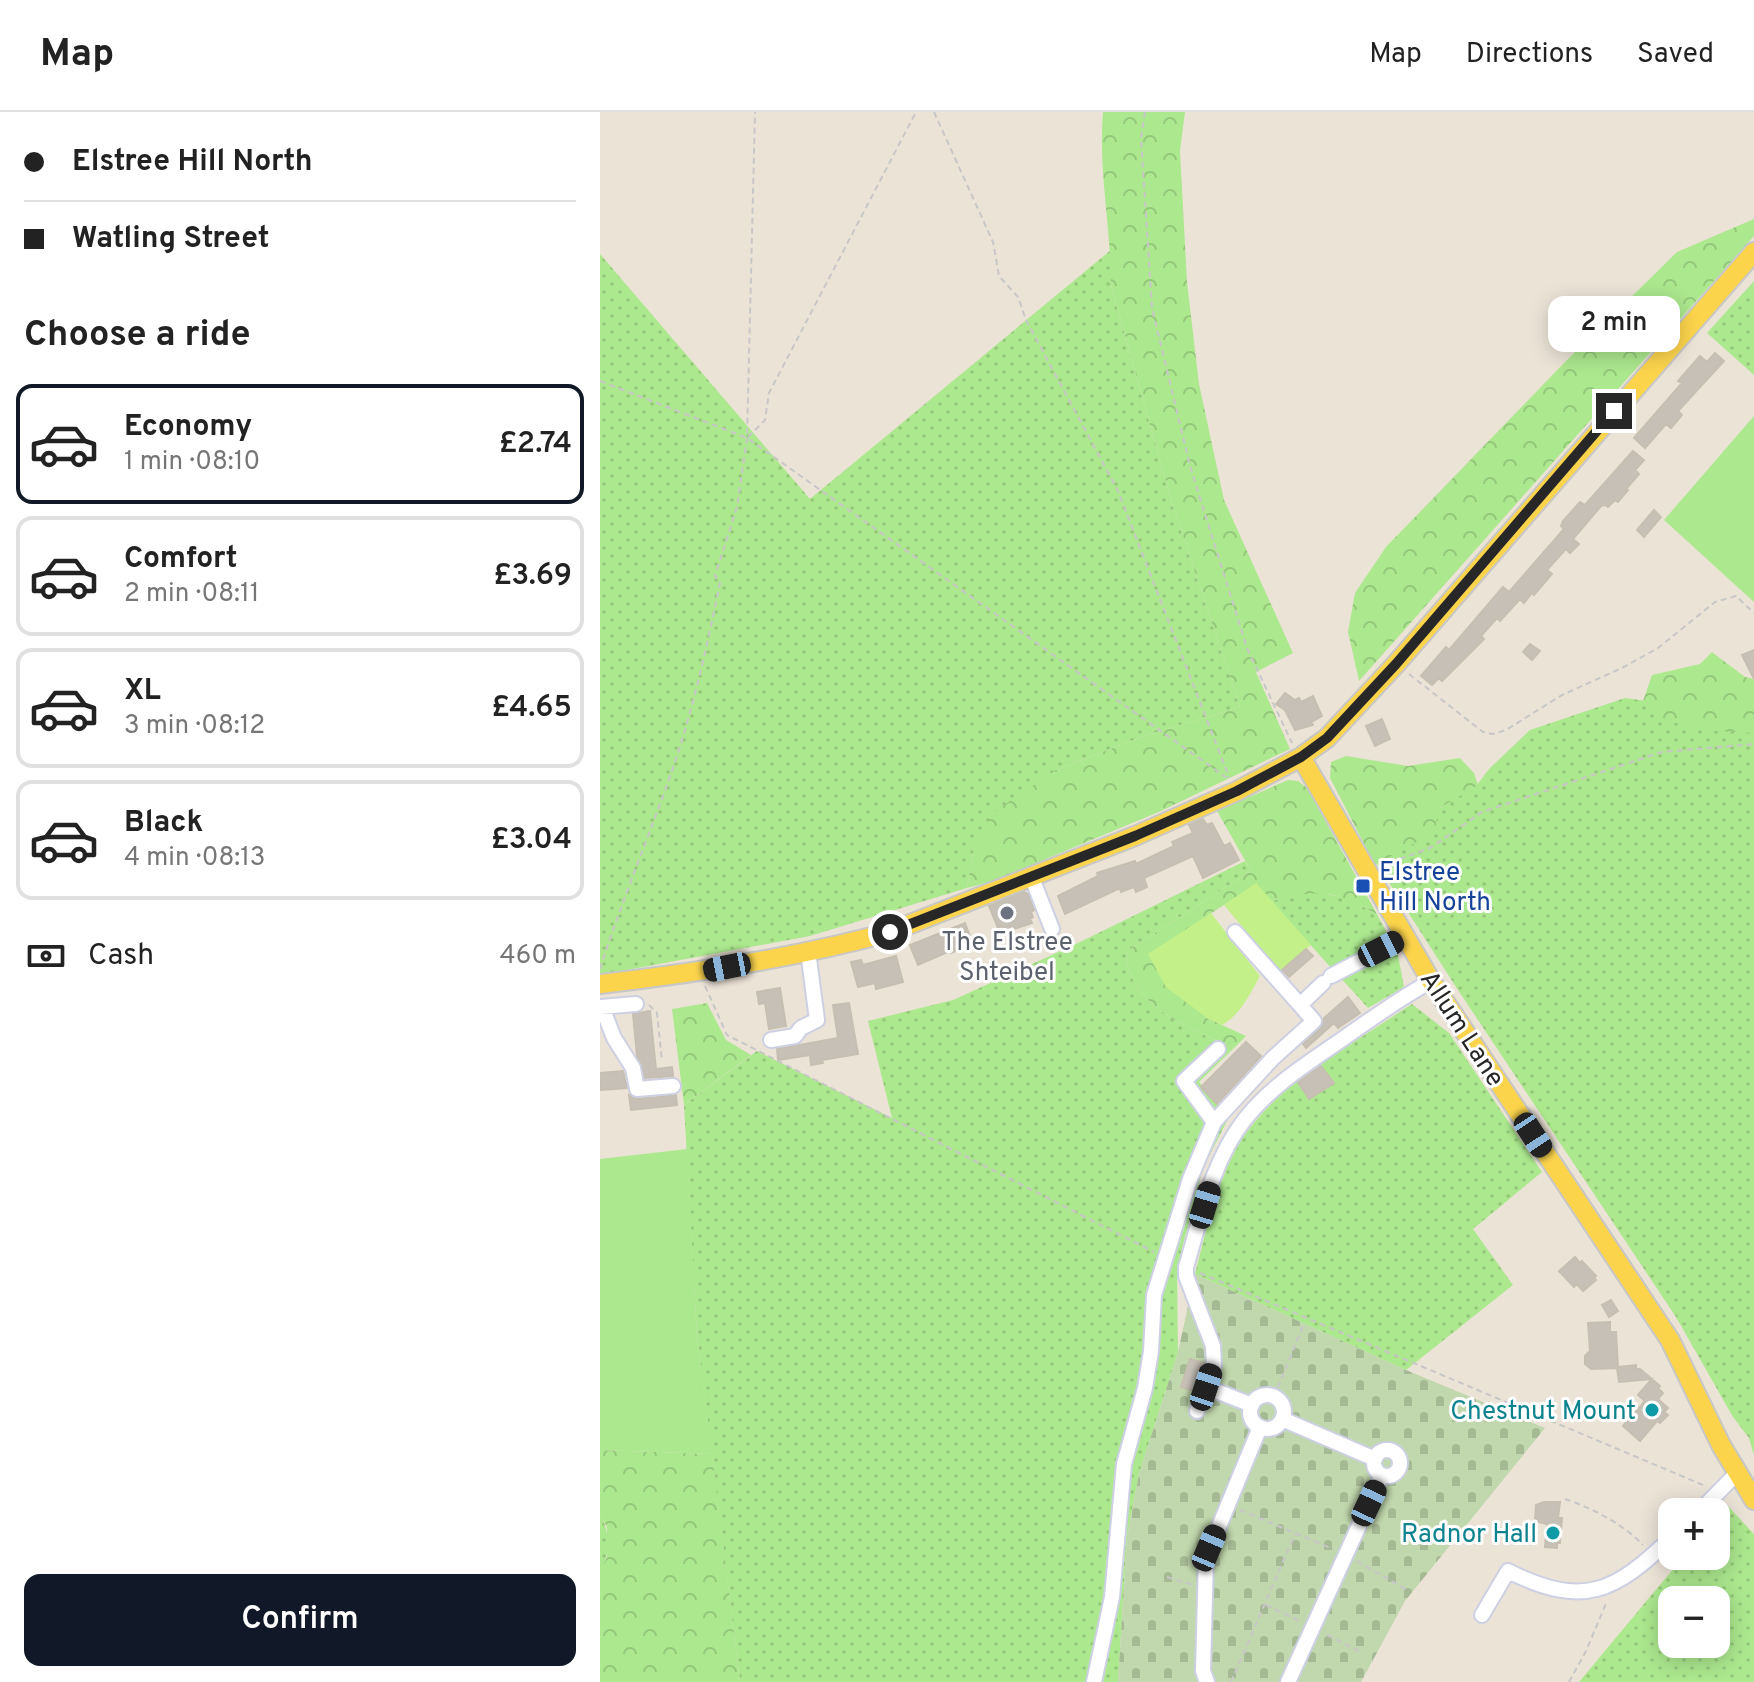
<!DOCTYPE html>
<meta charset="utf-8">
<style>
body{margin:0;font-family:Overpass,sans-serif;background:#f2f2f2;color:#222;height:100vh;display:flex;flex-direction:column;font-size:30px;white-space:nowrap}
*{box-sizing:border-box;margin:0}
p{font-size:26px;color:#767676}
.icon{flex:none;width:44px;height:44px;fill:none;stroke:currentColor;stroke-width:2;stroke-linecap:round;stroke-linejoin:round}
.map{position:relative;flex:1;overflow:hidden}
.drawer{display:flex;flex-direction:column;background:#fff;width:600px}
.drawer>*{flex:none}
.hud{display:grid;align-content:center;height:176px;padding:0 24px;background:#fff}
.controls{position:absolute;left:1058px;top:1386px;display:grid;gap:16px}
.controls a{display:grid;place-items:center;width:72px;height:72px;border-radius:16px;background:#fff;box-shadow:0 4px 20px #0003;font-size:40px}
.end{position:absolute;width:36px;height:36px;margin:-18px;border:10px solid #272727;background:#fff;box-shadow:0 0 0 4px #fff}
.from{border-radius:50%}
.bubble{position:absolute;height:56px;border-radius:16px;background:#fff;box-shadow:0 4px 20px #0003;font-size:26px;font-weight:600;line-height:56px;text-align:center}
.car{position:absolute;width:24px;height:48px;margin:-24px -12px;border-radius:10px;box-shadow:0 0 6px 2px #0007;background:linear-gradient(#222 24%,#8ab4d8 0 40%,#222 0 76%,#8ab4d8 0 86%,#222 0)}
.hud b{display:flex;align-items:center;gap:28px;height:76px;font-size:30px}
.hud b+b{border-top:2px solid #e0e0e0}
.hud i{width:20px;height:20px;background:#222}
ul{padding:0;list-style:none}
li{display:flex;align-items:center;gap:24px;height:120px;margin:0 16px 12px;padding:0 8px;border:4px solid #e0e0e0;border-radius:16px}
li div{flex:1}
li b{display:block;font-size:30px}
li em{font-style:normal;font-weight:600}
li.selected{border-color:#111827}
li>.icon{width:72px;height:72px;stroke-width:1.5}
h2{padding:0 24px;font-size:36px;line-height:96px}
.pay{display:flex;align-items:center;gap:20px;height:88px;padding:0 24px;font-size:30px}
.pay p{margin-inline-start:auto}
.primary-button{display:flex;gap:16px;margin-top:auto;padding:16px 24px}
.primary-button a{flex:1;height:92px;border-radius:16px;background:#111827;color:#fff;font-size:32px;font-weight:600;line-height:92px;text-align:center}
header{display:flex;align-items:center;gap:48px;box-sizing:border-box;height:112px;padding:0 40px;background:#fff;border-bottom:2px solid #e0e0e0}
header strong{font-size:38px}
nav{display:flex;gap:44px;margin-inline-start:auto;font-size:28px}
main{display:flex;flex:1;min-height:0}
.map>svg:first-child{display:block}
.grass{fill:url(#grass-dots);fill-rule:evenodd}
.forest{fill:url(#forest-crowns)}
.cemetery{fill:url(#cemetery-stones)}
.garden{fill:#ace88e}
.pitch{fill:#c3f088}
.building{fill:#c6c0b7;stroke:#c6bfb1;stroke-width:2}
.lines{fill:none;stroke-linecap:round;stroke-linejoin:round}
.minor-casing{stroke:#ccd0e2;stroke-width:18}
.major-casing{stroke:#c7c7c7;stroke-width:22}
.path{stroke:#c7c7c7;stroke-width:2;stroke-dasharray:6 4;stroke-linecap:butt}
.minor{stroke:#fff;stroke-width:14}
.major{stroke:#fcd44c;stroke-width:18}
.route{stroke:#272727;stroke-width:10}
.transit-dot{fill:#1a4fb4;stroke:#fff;stroke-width:3}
.worship-dot{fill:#6b7280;stroke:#fff;stroke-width:3}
.culture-dot{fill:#0f9aa8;stroke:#fff;stroke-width:3}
.labels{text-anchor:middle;stroke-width:6;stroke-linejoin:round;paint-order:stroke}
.transit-label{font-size:26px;fill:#164399;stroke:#fff;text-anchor:start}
.worship-label{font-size:26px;fill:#5b616d;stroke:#fff}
.street-label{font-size:26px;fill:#272727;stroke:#fff}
.culture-label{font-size:26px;fill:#0d838f;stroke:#fff;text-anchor:end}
</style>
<header>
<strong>Map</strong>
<nav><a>Map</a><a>Directions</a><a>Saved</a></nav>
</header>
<main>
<section class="drawer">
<div class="hud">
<b><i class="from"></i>Elstree Hill North</b>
<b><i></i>Watling Street</b>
</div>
<h2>Choose a ride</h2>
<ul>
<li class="selected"><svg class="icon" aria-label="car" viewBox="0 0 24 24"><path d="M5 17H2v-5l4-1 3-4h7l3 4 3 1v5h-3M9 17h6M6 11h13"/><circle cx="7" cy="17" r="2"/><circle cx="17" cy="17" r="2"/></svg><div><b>Economy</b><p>1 min · 08:10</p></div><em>£2.74</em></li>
<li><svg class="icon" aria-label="car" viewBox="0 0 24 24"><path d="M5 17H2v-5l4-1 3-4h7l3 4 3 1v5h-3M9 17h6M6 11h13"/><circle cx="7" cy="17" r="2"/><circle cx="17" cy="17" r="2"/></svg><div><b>Comfort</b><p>2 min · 08:11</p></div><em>£3.69</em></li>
<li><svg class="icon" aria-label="car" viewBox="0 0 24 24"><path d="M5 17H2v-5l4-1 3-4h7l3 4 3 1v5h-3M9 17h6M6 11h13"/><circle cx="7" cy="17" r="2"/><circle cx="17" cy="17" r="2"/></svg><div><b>XL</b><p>3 min · 08:12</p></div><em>£4.65</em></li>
<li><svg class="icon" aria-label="car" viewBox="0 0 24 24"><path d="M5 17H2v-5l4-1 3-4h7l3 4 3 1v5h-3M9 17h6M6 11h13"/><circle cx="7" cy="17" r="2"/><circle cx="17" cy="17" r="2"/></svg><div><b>Black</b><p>4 min · 08:13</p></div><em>£3.04</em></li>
</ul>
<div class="pay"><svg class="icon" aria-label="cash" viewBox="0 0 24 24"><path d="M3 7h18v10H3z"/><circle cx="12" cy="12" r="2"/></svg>Cash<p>460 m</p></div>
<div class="primary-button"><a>Confirm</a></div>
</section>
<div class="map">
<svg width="1154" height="1570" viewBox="0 0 1154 1570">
<defs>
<pattern id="grass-dots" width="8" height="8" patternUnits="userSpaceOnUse" patternTransform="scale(2)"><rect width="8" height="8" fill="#ace88e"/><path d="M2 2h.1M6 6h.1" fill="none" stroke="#94c77a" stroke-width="1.8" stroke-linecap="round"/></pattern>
<pattern id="forest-crowns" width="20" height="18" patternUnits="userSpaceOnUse" patternTransform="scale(2)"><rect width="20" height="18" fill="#ace88e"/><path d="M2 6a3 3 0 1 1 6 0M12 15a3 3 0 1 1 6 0" fill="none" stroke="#94c77a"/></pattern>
<pattern id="cemetery-stones" width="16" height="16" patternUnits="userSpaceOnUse" patternTransform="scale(2)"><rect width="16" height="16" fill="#c1d7ad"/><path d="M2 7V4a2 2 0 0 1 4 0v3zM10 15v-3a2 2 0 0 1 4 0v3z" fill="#a6b995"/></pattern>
</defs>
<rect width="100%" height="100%" fill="#ece3d7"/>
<!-- grass -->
<path class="grass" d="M 511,138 L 511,173 L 571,388 L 640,595 L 544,624 L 456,658 L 373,741 L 367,776 L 210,824 L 0,863 L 0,142 L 210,387 Z
M 1154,169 L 1154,263 L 1107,221 Z
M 1025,586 L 1154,604 L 1154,1343 L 1149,1326 L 1133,1305 L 1076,1205 L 858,878 L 777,752 L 775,753 L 820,708 L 877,673 L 889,657 L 930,618 Z
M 645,749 L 651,759 L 532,836 L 526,843 C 531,896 592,917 634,936 L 599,970 L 629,1005 L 603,1056 L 577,1156 L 578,1240 L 539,1362 L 527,1425 L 518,1570 L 140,1570 L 97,1225 L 84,993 L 157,939 L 292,1006 L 268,909 L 353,888 L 476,832 Z
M 712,779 L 747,786 L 777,802 L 787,821 L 779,834 L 733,858 L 671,789 Z
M 783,841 L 798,843 L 804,875 L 768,896 L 739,864 Z
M 812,892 L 849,921 L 942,1060 L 873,1117 L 913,1173 L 806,1258 L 595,1162 C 607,1116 617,1067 642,1027 C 657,1004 677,986 697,968 L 709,987 L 734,971 L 720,952 Z
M 1127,1393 L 1154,1422 L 1154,1570 L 979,1570 L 1084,1444 L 1116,1444 L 1116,1406 ZM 1072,1488 L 1116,1488 L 1116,1532 L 1072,1532 Z
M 0,1403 C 11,1420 10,1444 0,1461 Z"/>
<!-- forest -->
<path class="forest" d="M 503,0 L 585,0 L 580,39 L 587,170 L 599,272 L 624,388 L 693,541 L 656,560 L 690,637 L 561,699 L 393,769 L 367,776 L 373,741 L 392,701 L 456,658 L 544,624 L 640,595 L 571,388 L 511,173 C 511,115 498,58 503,0 Z
M 1154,107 L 1154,124 L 759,569 L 748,520 L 755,481 L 786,435 L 967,248 L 1077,140 Z
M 1112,540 L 1145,565 L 1154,567 L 1154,621 L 1099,618 L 1056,605 L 1043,589 L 1052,563 L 1100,552 Z
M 746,644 L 808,654 L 860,646 L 874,661 L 878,673 L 838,697 L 835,720 L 775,753 L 730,666 L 731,650 Z
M 688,668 L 698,669 L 707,676 L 777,802 C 731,777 721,777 671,789 L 656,772 L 549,842 L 607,906 L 646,924 L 634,936 C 592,917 531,896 526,843 L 532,836 L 651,759 L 617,699 Z
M 107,891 L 126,928 L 151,943 L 84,993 L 72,897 Z
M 0,1338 L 112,1342 L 140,1570 L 0,1570 L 0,1461 L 7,1445 L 7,1415 L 0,1403 Z"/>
<!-- cemetery -->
<path class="cemetery" d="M 595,1162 L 806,1258 L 945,1316 L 805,1489 L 761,1570 L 518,1570 L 527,1425 L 539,1362 L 578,1240 Z"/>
<!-- garden -->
<path class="garden" d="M 1154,304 L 1154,490 L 1064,408 Z
M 87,1037 L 97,1225 L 112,1342 L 0,1338 L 0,1047 Z"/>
<!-- pitch -->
<path class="pitch" d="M 656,771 L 711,833 L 680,860 L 624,793 Z
M 611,801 L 660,864 C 650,882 641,902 622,913 L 607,906 L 566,875 L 548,842 Z"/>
<!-- building -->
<path class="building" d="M 1115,241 L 1124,249 L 1078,299 L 1082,303 L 1071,316 L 1066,312 L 1045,336 L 1034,326 L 1082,271 L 1078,269 L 1100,244 L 1107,250 Z
M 1033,339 L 1044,348 L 1035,358 L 1039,362 L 1026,377 L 1028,378 L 1018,390 L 1015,388 L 1008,395 L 1005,393 L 1001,394 L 973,427 L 979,432 L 970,441 L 966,437 L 955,449 L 947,458 L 952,462 L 934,483 L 932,481 L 924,491 L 920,487 L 900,509 L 897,506 L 881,524 L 884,527 L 842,569 L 839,566 L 832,573 L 821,564 L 846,535 L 849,538 L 903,475 L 909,480 L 964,417 L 961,414 L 963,409 L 980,390 L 985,393 Z
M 1054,398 L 1061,405 L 1044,425 L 1037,418 Z
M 930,532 L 940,539 L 932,548 L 923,540 Z
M 1154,538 L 1154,567 L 1142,543 Z
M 685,581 L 695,588 L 699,586 L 701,590 L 713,584 L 722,604 L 711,610 L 713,613 L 695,618 L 685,598 L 676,592 Z
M 782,607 L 790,627 L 775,634 L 766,614 Z
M 603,707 L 607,713 L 612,711 L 624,734 L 630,731 L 639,748 L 603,766 L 593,744 L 544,766 L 547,775 L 536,780 L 534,775 L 521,780 L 520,776 L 465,802 L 458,784 L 498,764 L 497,761 L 535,749 L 536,752 L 574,734 L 572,730 L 593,721 L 589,713 Z
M 424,780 L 428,782 L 434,798 L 431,800 L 433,805 L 430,807 L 432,811 L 405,820 L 403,814 L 398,816 L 389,794 Z
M 365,811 L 373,832 L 351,841 L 350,839 L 318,853 L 310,833 Z
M 706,837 L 713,844 L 689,865 L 682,858 Z
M 296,844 L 303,870 L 276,877 L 275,871 L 258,875 L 251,850 L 261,848 L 263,853 Z
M 180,876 L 186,914 L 169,917 L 165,891 L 159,892 L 157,880 Z
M 748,885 L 760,901 L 738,916 L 734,911 L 706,936 L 703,932 L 721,916 L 724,906 Z
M 249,891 L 258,942 L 222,948 L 223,951 L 211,953 L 210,943 L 178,948 L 177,937 L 238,926 L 233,893 Z
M 50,899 L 56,957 L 72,955 L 73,964 L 45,966 L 37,944 L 33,902 Z
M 646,930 L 661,944 L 617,992 L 601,975 Z
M 721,954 L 734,971 L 709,987 L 698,970 Z
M 23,959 L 27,976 L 0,978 L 0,961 Z
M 29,983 L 38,987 L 76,983 L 77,993 L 31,998 Z
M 975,1145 L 980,1151 L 982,1149 L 996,1164 L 994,1166 L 996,1168 L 983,1179 L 977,1172 L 974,1175 L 959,1159 Z
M 1011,1188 L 1018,1199 L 1009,1205 L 1002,1193 Z
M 1010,1210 L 1010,1220 L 1016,1220 L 1018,1255 L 1036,1253 L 1036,1257 L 1040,1257 L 1060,1274 L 1058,1276 L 1063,1281 L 1058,1287 L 1068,1296 L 1064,1300 L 1068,1303 L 1060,1311 L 1057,1309 L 1040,1329 L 1023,1314 L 1045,1289 L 1038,1283 L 1052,1267 L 1019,1270 L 1017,1256 L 991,1257 L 985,1252 L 985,1244 L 990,1239 L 988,1211 Z
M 590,1247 L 604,1251 L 594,1279 L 581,1275 Z
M 944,1390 L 960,1390 L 958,1406 L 962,1406 L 960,1431 L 957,1431 L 957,1436 L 945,1435 L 947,1412 L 935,1409 L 936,1393 Z"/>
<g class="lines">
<defs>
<path id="minor" d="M 432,766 L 452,817
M 635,820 L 700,893 L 723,871
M 731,864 L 804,826
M 0,895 L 36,892
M 2,895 L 14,926 L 33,956 L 37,977 L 73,974
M 171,928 L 195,924 L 201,916 L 217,908 L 208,839
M 614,1010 L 584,969 L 618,937
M 606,1275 L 652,1293
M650 1300a17 17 0 1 1 34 0a17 17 0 1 1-34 0Z
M 597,1299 L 614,1253 L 613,1234 L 586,1164 L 586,1155 C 601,1105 612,1049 645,1007 C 672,973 708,951 744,926 C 772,906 801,886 831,869
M 682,1307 L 775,1347
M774 1351a13 13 0 1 1 26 0a13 13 0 1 1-26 0Z
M 1099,1400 L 1136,1362
M 882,1503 L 908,1459 C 984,1497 1015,1480 1072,1425
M 494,1570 L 512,1485 L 524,1352 L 545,1276 L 551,1239 L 554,1183 L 590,1067 L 614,1010 L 673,946 L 714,909 L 700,893
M 607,1570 L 603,1559 L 606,1446 L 660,1315
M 688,1570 L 782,1363"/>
<path id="major" d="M 701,645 L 831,869 L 1070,1228 L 1121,1333 L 1154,1388
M 0,872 C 97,861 195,846 290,820 L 535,724 L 637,679 L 701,645 L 727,626 L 796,552 L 1154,140"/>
</defs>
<!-- minor casing -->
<use href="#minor" class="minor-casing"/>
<!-- major casing -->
<use href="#major" class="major-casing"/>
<!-- path -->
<path class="path" d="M 334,0 L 393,130 L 399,164 L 418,185 L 426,208 L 518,379 L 629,665
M 545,0 L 541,26 L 552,196 L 590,354 L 647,536 L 692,631
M 0,269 L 147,326 L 627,666
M 148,325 L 165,308 L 169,281 L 316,0
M 809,562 L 883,620 L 893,622 L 906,618 L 962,583 L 1022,556 L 1058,536 L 1115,490 L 1136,484 L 1154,501
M 781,754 L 830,736 L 882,700 L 1062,640 L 1154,632
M 0,857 C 20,794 45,734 67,673 C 91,607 106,539 120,471 L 115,464 L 137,395 L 147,326 L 155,0
M 105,874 L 127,923 L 554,1140
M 49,893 L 57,901 L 62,949
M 600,1161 L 1103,1373
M 674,1285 L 703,1214
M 965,1387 C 992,1396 1023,1412 1043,1433
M 640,1398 L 733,1437
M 757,1449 L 807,1478
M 567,1465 L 593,1473
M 666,1493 L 700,1509
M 727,1523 L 759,1539
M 631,1570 L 695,1422
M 969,1570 L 986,1539 L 1007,1489"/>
<!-- minor -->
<use href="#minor" class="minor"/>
<!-- major -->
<use href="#major" class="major"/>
</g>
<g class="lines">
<!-- route -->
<path class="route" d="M 290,820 L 535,724 L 637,679 L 701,645 L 727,626 L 796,552 L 1014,299"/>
</g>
<!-- markers -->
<rect class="transit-dot" x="755" y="766" width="16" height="16" rx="4"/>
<circle class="worship-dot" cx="407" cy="801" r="8"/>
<g class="culture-dot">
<circle cx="1052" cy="1298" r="8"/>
<circle cx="953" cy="1421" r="8"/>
</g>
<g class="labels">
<!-- transit labels -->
<g class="transit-label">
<text x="779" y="768">Elstree<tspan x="779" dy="30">Hill North</tspan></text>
</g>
<!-- worship labels -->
<g class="worship-label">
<text x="407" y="838">The Elstree<tspan x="407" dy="30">Shteibel</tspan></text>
</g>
<!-- street labels -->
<g class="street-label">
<text transform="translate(863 916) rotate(57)" y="9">Allum Lane</text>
</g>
<!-- culture labels -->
<g class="culture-label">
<text x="1036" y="1307">Chestnut Mount</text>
<text x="937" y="1430">Radnor Hall</text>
</g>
</g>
</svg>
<div class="controls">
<a>+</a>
<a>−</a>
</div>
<i class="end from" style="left:290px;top:820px"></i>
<i class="end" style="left:1014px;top:299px"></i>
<div class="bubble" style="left:948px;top:184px;width:132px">2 min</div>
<i class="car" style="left:781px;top:837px;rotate:63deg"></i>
<i class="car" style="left:127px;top:855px;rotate:259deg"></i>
<i class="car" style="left:933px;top:1023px;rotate:147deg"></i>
<i class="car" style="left:605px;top:1093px;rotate:17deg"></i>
<i class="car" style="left:606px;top:1275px;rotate:18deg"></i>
<i class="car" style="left:769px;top:1391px;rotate:25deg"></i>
<i class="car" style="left:609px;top:1436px;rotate:23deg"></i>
</div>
</main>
